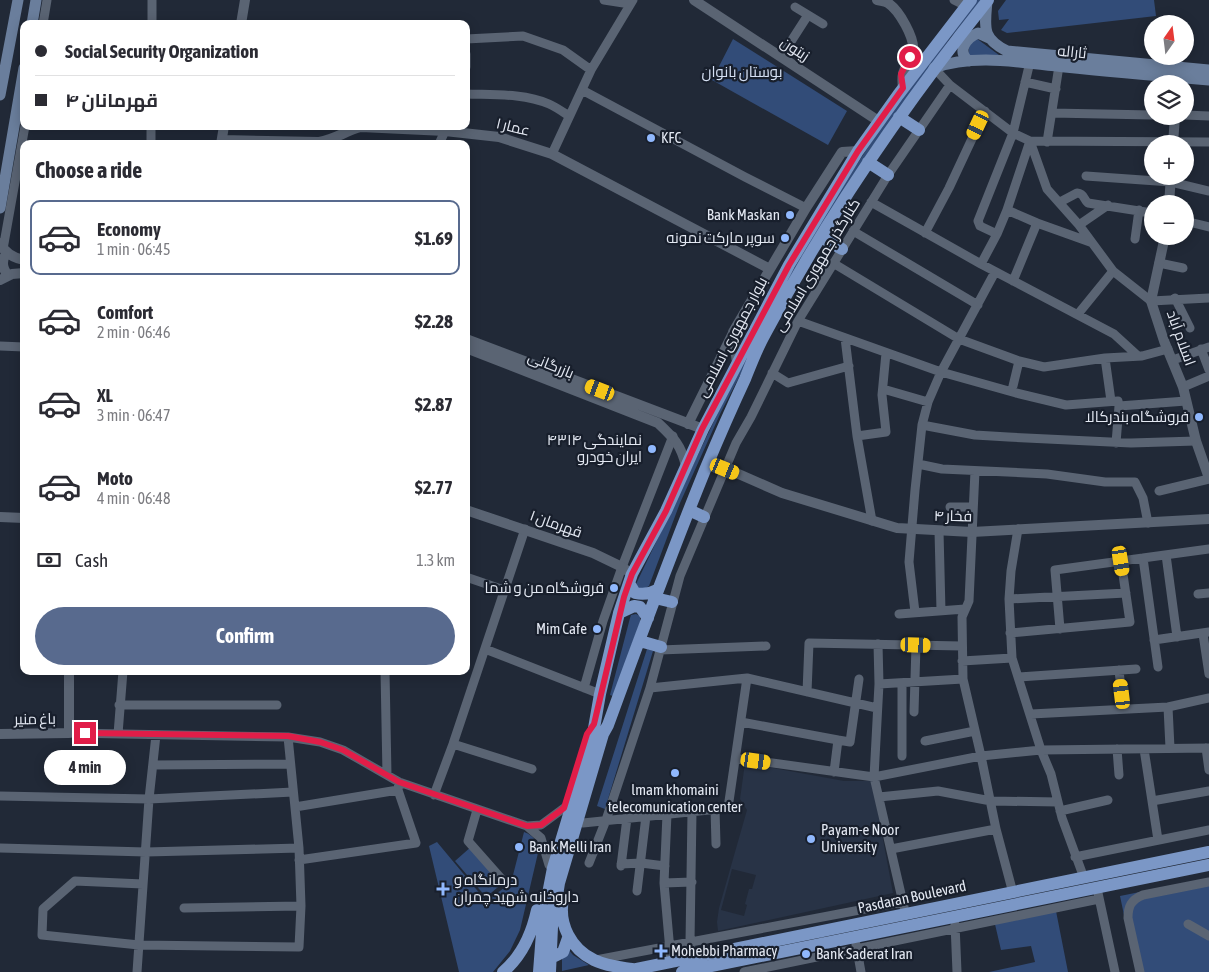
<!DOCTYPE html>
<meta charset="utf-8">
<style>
body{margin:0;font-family:"Asap Condensed",Cairo,sans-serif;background:#f2f2f3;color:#2b2b33;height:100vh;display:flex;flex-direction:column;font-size:19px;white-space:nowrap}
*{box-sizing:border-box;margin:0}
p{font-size:16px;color:#7c7c81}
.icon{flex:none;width:28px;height:28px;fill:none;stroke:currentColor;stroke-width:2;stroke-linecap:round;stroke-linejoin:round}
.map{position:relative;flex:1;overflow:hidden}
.details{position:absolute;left:20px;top:140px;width:450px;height:535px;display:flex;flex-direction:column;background:#fff;border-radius:10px;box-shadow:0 2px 12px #0003}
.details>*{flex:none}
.banner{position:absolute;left:20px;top:20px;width:450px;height:110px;border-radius:10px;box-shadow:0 2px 12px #0003;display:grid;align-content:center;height:110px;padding:0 15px;background:#fff}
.needle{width:32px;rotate:14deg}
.tools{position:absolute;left:1144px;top:15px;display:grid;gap:10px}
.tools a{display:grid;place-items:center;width:50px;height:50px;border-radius:50%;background:#fff;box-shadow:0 2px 12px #0003;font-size:25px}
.end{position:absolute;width:22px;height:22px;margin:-11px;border:6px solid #e11d48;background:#fff;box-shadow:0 0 0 2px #fff}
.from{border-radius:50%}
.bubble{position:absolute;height:35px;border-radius:18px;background:#fff;box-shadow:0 2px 12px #0003;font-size:16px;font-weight:700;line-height:35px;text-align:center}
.car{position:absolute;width:15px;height:30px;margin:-15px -8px;border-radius:6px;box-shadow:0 0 4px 1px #0007;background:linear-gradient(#f5c518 24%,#345 0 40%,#f5c518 0 76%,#345 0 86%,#f5c518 0)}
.banner b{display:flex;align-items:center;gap:18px;height:48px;font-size:19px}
.banner b+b{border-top:1px solid #e1e1e2}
.banner i{width:12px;height:12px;background:#2b2b33}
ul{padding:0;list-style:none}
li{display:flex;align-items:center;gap:15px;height:75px;margin:0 10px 8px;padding:0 5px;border:2px solid transparent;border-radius:10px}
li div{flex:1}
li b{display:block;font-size:19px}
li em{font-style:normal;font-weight:700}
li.selected{border-color:#586a8e}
li>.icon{width:45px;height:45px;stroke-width:1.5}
h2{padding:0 15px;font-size:22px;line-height:60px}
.pay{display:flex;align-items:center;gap:12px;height:55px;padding:0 15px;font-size:19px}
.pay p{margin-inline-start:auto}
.cta{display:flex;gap:10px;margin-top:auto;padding:10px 15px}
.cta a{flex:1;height:58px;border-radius:30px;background:#586a8e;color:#fff;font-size:20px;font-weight:700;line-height:58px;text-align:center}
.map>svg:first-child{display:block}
.built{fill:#283346;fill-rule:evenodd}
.green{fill:#324c78}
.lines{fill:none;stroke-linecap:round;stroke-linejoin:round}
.minor{stroke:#5a6473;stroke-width:9}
.tertiary{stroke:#5a6473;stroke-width:10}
.secondary{stroke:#6a7e9c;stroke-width:11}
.primary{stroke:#7b97c6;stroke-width:12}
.route{stroke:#e11d48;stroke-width:6}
.poi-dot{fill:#90b8fd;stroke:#181f2c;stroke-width:2}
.labels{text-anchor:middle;stroke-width:4.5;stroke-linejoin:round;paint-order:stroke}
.street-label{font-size:15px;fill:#e3e8f2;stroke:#181f2c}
.park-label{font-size:15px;fill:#d6e1f4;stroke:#181f2c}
.poi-label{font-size:15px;fill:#e3e8f2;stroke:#181f2c;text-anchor:start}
</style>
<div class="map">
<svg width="1209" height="972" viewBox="0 0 1209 972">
<rect width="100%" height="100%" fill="#212937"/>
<!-- built -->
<path class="built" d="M 745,763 L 844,781 L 872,781 L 893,893 L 718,931 L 717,922 L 719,908 L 747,810 L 740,799 ZM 732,869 L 756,875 L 752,889 L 749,889 L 745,904 L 747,905 L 744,916 L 721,910 Z"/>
<!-- green -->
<path class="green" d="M 975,0 L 981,0 L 951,37 L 869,151 L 772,314 L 721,412 L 680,503 L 649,586 L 642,590 L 637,588 L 636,584 L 741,365 L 772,306 L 840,190 L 886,120 Z
M 1006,0 L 1154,0 L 1156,16 L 1007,33 L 1001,30 L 1009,19 L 999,20 L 998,11 Z
M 976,38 L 1003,58 L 968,55 L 970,42 Z
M 733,39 L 847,111 L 828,145 L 712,80 Z
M 636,614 L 640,616 L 640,622 L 613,696 L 610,695 L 630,618 L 631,615 Z
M 647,649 L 653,651 L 605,809 L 597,806 Z
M 524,832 C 535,836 537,842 538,853 L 520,930 L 510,951 L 493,972 L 459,972 L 429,846 L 437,842 L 486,901 L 511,883 Z
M 472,846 L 503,883 L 486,897 L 455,861 Z
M 1209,878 L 1209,972 L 1136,972 L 1120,896 Z
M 1056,911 L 1068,972 L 989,972 L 1035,962 L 1031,946 L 1001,950 L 994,920 Z
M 562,942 L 573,955 L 589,965 L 562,971 Z"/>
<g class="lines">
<!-- minor -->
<path class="minor" d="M 604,0 L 630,4
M 954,0 L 966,6
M 795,7 L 823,24
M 43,24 L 47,0
M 152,24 L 152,0
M 466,39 L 523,36 L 563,50 L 591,70
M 466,54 L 466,67
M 781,57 L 808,15
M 934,68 L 950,85 L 1013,133 L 1030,141 L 1047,189 L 1079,225 L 1113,271 L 1151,301 L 1209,298
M 1025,82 L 1056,89
M 582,90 L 745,177 L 806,208
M 466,94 C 493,95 524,93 549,104 C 556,107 563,112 569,116
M 1052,113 L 1152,115
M 1185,115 L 1209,116
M 151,126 L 151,144
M 1047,142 L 1059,66
M 439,144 L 445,131
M 552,154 L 591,70 L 633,0
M 1086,176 L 1171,182 L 1209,191
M 871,202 L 981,264 L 1114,334 L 1138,356
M 1060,202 L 1077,193 C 1085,194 1083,199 1088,203 L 1152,213
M 1007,210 L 1030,141 L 1209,142
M 1185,221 L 1209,227
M 1079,225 L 1108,205
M 853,231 L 978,305
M 925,233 L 949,188 L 985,111
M 997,234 L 980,226 L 978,221 L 1013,133 L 1030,62
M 1135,239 L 1139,210
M 3,249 L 25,126
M 833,263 L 959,339 L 1019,361 L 1044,367 L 1105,358 L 1142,356 L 1168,349
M 1159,263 L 1183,268
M 981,264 L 997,234 L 1007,210 L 1037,223 L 1090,242
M 1013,281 L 1037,223
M 1175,298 L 1190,328
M 1078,314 L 1113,271
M 798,321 L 941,372 L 1016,393 L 1066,405 L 1118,401 L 1119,406 L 1186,401
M 845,338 L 857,436 L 872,521
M 0,346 L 24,347
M 1201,349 L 1209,370
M 1105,358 L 1111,401
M 1173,360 L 1209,347
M 772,373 L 788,383 L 849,366
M 1013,386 L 1019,361
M 1183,387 L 1209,376
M 883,389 L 928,402
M 922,425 L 975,435 L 1008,437 L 1131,443 L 1196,441
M 857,436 L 886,432 L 882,395 L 886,353
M 1116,443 L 1119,406
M 918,464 L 942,469 L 1047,474 L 1105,482 L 1135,482 L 1143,498 L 1148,523
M 975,471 L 969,601 L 962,617 L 963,679 L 981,756 L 996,829 L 1013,893
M 1159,491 L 1209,479
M 950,507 L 973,507
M 1018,529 L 1011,571 L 1009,599 L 1012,658 L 1041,750 L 1051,774 L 1062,818 L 1084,878
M 939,531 L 941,611
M 1166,555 L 1177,637
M 1143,558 L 1158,667
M 466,577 L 504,590
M 1198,594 L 1209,593
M 1009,599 L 1126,593
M 915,612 L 909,562 L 915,490 L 922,425 L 928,402 L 941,372 L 995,272
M 899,614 L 965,609
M 1060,629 L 1055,570 L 1209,549
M 1010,633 L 1130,622 L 1121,561
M 1203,634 L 1209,674
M 1154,640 L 1209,632
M 878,644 L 879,684 L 874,777 L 904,907
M 485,649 L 600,694
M 660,650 L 766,646
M 962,661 L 1012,658
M 1119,670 L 1123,708
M 385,671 L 387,775
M 1019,677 L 1136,669
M 902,683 L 902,756
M 879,684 L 963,679
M 584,688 L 603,621 L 622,567 L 673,436
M 650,688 L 747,678 L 877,708
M 807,692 L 809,643 L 962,646
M 119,705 L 277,705
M 1168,707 L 1170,748
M 914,712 L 916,645
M 1031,714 L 1168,707 L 1209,698
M 741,722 L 838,740 L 834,772
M 69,733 L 288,737 L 320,742 L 343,750 L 399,782 L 527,826 L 541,838 L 549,865
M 118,734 L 123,671
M 838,740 L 850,742 L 859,679
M 925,741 L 975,731
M 453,744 L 532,769
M 1206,748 L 1209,770
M 1117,749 L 1119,775
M 1144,749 L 1158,840
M 736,758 L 874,777 L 981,756 L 1041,750 L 1209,748
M 153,765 L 290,764
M 434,795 L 453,744 L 525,529
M 0,796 L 149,799 L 293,792
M 879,797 L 938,791 L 991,801 L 1058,802
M 1152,801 L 1209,791
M 295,807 L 398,790
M 715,809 L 716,844
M 477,810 L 468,841 L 506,884
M 1060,811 L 1108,800
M 667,814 L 664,883 L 671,962
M 583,823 L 728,808 L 747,678
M 527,826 L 541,825 L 564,808
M 0,848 L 146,852 L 299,848
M 891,849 L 996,829
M 1075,857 L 1209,830
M 299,860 L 416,843 L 398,790 L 399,782
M 589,863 L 606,820 L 650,688 L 680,576 L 736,443 L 751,417 L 798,321 L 888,175 L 950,85
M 621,864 L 641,863 L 665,866
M 621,866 L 627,818
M 664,883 L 692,882
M 143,884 L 75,881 L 43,909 L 42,935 L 139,945 L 299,947 L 301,906 L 299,848 L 288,737
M 637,891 L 646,816
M 1098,893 L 1115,972
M 184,908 L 301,906
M 955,924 L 957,972
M 1188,924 L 1209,936
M 856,944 L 861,972
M 692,958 L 690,942 L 692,812
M 596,960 L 902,902
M 137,972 L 149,799 L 156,735
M 744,972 L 1099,899
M 1140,972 L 1128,918 C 1128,906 1131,900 1143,895 L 1209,882"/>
<!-- tertiary -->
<path class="tertiary" d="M 694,0 L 880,122
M 877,0 C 880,1 885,1 888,3 C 899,10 915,38 913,51 C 909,69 900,65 903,88
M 241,24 L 245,0
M 222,140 L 319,142 C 336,139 345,131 361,127 L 445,131 L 499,137 L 552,154 L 770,269
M 221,144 L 224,126
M 1173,144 L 1175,116
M 1169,204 L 1171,176
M 1165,236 L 1151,301 L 1164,341 L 1183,387 L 1196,441 L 1209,478
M 0,243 C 5,253 13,258 24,260
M 7,253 C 1,260 2,268 8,275
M 0,280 L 12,274 L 24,273
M 466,339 L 703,429
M 466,348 L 658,423 C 674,438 681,445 686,466
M 737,363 L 733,332 L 806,208 L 842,152 L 858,151
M 688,424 L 733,333
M 709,461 L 782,493 L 897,528 L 972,532 L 1209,519
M 466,510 L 593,553 L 622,567 L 632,574
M 0,517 L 24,518
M 0,734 L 69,733 L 69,671"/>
<!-- secondary -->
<path class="secondary" d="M 987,1 C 985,27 981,38 1007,51 L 1209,70
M 32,24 L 36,0
M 969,61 C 956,52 966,38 978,33 L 989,38
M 934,68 C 975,53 1022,63 1065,67 C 1113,72 1161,76 1209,80
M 0,95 L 18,0
M 0,208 L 24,68"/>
<!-- primary -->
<path class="primary" d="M 899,117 L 919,130
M 868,162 L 888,175
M 821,237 L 842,249
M 689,510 L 704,517
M 629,583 L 635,593 C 644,595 650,594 657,590
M 655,598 L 672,602
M 619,613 L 634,606 L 640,607 L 648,618
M 640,641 L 661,647
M 563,899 C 558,924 571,949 594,960 C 606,966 619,967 632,969
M 544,957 L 549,959 L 563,952 L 568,938
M 503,972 C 522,956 532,933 537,910
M 539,972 L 543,920 L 553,868 L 593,734 L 600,694 L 619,613 L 632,574 L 666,511 L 703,429 L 789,265 L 858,151 L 898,95 L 971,0
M 550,972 L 552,927 L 559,883 L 603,734 L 608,725 C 639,640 671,554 705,470 C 718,439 731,409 745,379 C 751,364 757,348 765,334 C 828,215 904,105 988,0
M 622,972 L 1209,852
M 682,972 L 1209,865"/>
</g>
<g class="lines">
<!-- route -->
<path class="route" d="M 85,733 L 288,736 L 320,742 L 343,750 L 399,782 L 527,826 L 541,825 L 564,808 L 587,734 L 594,724 L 624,597 L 632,574 L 666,511 L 702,429 L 789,265 L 858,151 L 903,88 L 901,74 L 910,57"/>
</g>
<!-- markers -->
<g class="poi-dot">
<circle cx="651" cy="138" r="5"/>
<circle cx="790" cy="215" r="5"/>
<circle cx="785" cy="238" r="5"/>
<circle cx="1199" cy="417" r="5"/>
<circle cx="652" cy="449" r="5"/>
<circle cx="614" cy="588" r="5"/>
<circle cx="597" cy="629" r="5"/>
<circle cx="675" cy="773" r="5"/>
<circle cx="811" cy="839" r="5"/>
<circle cx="519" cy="847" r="5"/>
<path d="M440.5 881.5h5v5h5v5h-5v5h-5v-5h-5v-5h5z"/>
<path d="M658.5 943.5h5v5h5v5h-5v5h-5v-5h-5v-5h5z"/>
<circle cx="806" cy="954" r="5"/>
</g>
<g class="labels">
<!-- street labels -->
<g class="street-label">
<text transform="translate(795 49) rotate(33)" y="5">زیتون</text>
<text transform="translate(1072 52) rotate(6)" y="5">ثاراله</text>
<text transform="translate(513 127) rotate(14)" y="5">عمار ۱</text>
<text transform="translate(817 265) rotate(-59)" y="5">کنارگذر جمهوری اسلامی</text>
<text transform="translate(732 337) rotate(-62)" y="5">بلوار جمهوری اسلامی</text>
<text transform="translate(1181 338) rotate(70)" y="5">اسلام آباد</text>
<text transform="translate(551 365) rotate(22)" y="5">بازرگانی</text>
<text transform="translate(953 516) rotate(1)" y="5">فخار ۴</text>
<text transform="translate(556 524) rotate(20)" y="5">قهرمان ۱</text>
<text transform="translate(35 719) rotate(-1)" y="5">باغ منیر</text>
<text transform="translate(912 897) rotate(-12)" y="5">Pasdaran Boulevard</text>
</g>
<!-- park labels -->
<g class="park-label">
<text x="742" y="77">بوستان بانوان</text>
</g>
<!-- poi labels -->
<g class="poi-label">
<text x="661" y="143">KFC</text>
<text x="780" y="220" text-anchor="end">Bank Maskan</text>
<text x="775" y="243" text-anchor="end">سوپر مارکت نمونه</text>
<text x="1189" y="422" text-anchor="end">فروشگاه بندرکالا</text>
<text x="642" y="445" text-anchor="end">نمایندگی ۴۳۱۴<tspan x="642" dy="17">ایران خودرو</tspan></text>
<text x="604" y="593" text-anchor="end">فروشگاه من و شما</text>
<text x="587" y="634" text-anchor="end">Mim Cafe</text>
<text x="675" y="795" text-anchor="middle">lmam khomaini<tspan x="675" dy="17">telecomunication center</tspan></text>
<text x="821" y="835">Payam-e Noor<tspan x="821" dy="17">University</tspan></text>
<text x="529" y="852">Bank Melli Iran</text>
<text x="454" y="885">درمانگاه و<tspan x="454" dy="17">داروخانه شهید چمران</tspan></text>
<text x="671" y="956">Mohebbi Pharmacy</text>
<text x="816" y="959">Bank Saderat Iran</text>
</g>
</g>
</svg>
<div class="tools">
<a><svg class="needle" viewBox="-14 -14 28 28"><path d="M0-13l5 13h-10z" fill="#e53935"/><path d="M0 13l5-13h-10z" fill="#7c7c81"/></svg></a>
<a><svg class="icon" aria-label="layers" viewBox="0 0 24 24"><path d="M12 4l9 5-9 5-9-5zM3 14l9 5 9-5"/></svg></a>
<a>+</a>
<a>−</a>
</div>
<i class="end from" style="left:910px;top:57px"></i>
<i class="end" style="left:85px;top:733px"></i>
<div class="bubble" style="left:44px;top:750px;width:82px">4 min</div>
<i class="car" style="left:978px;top:125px;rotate:205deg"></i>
<i class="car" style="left:600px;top:390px;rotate:291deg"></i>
<i class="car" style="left:725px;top:469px;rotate:112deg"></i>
<i class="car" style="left:1121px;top:561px;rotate:171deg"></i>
<i class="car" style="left:916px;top:645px;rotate:92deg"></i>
<i class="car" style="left:1122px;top:694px;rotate:353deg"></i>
<i class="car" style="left:756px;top:761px;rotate:98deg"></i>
<div class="banner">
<b><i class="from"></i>Social Security Organization</b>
<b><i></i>قهرمانان ۴</b>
</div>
<section class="details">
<h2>Choose a ride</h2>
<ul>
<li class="selected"><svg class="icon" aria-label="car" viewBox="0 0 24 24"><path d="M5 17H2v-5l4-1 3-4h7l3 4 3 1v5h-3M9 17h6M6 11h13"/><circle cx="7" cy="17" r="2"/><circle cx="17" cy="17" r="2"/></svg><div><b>Economy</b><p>1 min · 06:45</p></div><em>$1.69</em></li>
<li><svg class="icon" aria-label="car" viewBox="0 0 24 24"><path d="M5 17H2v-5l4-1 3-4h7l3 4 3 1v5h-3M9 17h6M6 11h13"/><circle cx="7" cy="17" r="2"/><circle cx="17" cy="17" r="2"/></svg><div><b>Comfort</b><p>2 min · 06:46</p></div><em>$2.28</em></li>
<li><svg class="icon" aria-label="car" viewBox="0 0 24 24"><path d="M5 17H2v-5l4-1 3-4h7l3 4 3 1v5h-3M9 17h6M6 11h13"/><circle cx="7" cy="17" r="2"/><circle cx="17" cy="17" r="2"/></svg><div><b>XL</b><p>3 min · 06:47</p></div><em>$2.87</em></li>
<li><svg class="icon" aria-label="car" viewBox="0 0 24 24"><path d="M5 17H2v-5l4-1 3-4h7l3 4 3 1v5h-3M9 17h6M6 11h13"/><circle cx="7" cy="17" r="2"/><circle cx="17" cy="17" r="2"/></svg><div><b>Moto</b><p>4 min · 06:48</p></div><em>$2.77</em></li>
</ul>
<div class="pay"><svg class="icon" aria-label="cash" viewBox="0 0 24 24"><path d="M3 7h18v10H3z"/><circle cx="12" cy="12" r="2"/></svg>Cash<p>1.3 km</p></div>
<div class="cta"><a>Confirm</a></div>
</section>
</div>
